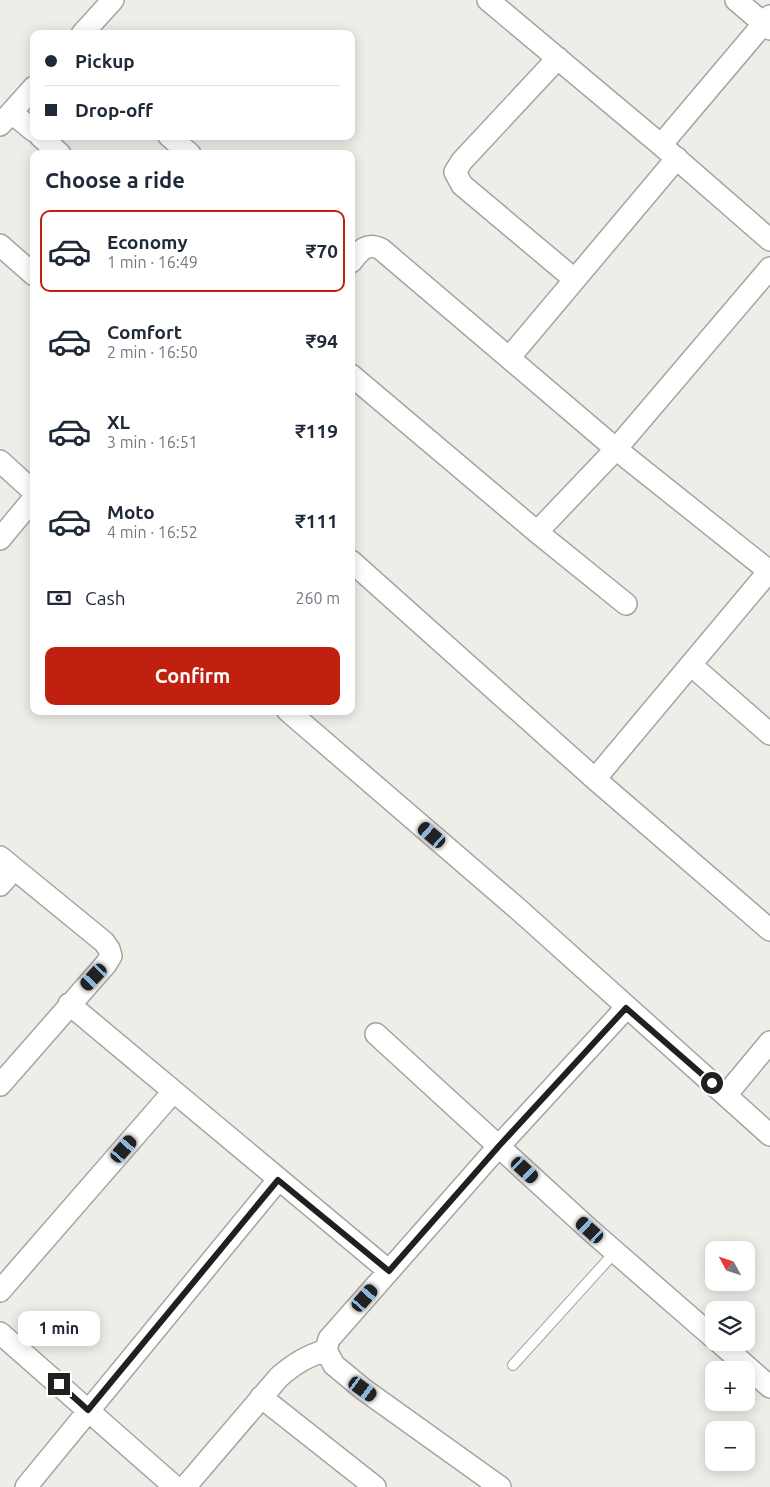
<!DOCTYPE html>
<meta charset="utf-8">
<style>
body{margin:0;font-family:Ubuntu,sans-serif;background:#f6f6f7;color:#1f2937;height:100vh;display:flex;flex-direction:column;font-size:19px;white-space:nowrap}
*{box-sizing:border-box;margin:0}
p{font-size:16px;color:#747a83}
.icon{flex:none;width:28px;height:28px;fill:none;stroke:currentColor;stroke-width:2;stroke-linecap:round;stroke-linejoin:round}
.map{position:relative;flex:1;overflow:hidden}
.side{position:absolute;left:30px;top:150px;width:325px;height:565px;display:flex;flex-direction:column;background:#fff;border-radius:10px;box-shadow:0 2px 12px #0003}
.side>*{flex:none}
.hud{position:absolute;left:30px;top:30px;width:325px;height:110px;border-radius:10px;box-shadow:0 2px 12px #0003;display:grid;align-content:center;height:110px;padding:0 15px;background:#fff}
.needle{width:32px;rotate:310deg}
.tools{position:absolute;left:705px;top:1241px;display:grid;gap:10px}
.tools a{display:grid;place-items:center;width:50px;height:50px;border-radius:10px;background:#fff;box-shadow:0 2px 12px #0003;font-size:25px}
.end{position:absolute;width:22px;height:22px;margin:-11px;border:6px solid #202020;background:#fff;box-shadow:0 0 0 2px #fff}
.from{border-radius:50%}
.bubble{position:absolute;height:35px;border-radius:10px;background:#fff;box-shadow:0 2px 12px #0003;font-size:16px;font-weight:600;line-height:35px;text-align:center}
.car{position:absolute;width:15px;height:30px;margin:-15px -8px;border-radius:6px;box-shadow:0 0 4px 1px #0007;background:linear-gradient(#222 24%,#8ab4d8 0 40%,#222 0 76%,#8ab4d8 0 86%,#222 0)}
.hud b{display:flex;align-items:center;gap:18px;height:48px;font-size:19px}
.hud b+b{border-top:1px solid #e0e1e3}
.hud i{width:12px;height:12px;background:#1f2937}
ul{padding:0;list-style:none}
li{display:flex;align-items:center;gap:15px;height:82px;margin:0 10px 8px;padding:0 5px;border:2px solid transparent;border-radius:10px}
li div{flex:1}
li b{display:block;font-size:19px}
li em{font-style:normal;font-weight:600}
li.current{border-color:#c0200f}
li>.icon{width:45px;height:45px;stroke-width:1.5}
h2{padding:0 15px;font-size:22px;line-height:60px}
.pay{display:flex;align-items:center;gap:12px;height:55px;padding:0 15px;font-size:19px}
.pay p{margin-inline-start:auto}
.cta{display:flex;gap:10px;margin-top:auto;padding:10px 15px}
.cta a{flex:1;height:58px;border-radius:10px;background:#c0200f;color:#fff;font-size:20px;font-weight:600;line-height:58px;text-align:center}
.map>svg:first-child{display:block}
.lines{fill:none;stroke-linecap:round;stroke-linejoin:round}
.lane-casing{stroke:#a4a4a4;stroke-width:12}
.street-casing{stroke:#a4a4a4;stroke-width:24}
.lane{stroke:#fff;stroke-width:10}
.street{stroke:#fff;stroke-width:21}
.route{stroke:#202020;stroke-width:6}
</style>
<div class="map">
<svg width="770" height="1487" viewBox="0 0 770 1487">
<rect width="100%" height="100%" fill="#efede7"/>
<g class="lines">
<defs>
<path id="lane" d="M 513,1365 L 615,1252"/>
<path id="street" d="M 488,0 L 661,145 L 770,240
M 736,0 L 770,29
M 82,34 L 113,0
M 558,58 L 462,161 L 455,172 L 462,185 L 574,279
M 12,113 L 34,131
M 0,125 L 34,87
M 40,136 L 60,154
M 169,136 L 190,154
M 661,145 L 770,16
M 0,245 L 34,275
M 351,262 C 360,251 366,242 381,249 L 616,449 L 769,571
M 509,358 L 677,158
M 351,375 L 537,532 L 626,604
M 0,461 L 34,492
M 537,532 L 616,449 L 770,268
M 0,539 L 34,498
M 351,561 L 595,779 L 770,930
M 691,665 L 770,734
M 288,711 L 518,909 L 770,1135
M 595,779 L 770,570
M 0,857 L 104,942 L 109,949 L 111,956 L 106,964 L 0,1085
M 0,885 L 14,869
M 69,1004 L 389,1271
M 376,1034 L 590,1230 L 714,1338
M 726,1095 L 770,1042
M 0,1291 L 173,1092
M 0,1333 L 175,1487
M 719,1342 L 770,1387
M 261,1397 L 375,1487
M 26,1487 L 278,1180
M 185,1487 L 279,1377 C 295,1363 306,1357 326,1350
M 500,1487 L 363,1389 L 334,1365 L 326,1350 L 329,1339 L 499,1146 L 626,1008"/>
</defs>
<!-- lane casing -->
<use href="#lane" class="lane-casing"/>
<!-- street casing -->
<use href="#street" class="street-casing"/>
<!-- lane -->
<use href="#lane" class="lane"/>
<!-- street -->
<use href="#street" class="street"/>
</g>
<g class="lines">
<!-- route -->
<path class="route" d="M 59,1384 L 88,1410 L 278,1180 L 389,1271 L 499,1146 L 626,1008 L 712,1083"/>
</g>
</svg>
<div class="tools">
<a><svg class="needle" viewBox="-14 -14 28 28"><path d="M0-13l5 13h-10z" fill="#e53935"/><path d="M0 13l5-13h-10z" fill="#747a83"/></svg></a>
<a><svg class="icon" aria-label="layers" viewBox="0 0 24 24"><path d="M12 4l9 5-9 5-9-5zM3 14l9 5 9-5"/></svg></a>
<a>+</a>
<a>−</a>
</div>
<i class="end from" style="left:712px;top:1083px"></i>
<i class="end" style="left:59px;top:1384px"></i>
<div class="bubble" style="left:18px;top:1311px;width:82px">1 min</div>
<i class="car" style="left:432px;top:835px;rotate:311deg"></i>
<i class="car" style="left:94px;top:977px;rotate:223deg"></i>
<i class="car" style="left:124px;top:1149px;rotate:41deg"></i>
<i class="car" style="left:525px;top:1170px;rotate:133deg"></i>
<i class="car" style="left:590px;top:1230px;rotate:312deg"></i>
<i class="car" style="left:365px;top:1298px;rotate:41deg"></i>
<i class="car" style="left:363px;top:1389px;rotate:126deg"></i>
<div class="hud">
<b><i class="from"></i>Pickup</b>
<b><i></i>Drop-off</b>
</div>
<section class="side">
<h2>Choose a ride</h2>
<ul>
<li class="current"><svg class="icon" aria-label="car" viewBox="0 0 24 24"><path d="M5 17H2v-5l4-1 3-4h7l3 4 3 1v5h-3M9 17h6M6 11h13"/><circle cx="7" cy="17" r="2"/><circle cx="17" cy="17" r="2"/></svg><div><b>Economy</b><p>1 min · 16:49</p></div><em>₹70</em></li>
<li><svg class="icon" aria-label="car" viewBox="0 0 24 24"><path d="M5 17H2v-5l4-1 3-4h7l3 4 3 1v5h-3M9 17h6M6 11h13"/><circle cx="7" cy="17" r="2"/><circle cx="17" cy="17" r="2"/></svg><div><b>Comfort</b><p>2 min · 16:50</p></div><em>₹94</em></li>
<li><svg class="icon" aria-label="car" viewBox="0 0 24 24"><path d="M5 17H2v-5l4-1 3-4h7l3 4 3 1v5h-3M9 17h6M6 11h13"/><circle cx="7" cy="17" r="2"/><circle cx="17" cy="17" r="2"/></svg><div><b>XL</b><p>3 min · 16:51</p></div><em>₹119</em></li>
<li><svg class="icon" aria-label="car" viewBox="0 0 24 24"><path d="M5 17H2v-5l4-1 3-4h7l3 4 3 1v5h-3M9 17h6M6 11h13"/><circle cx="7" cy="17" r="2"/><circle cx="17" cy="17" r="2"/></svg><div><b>Moto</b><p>4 min · 16:52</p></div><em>₹111</em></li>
</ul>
<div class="pay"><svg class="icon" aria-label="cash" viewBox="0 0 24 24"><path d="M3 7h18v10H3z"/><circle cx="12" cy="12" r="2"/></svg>Cash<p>260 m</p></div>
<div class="cta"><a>Confirm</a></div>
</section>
</div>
